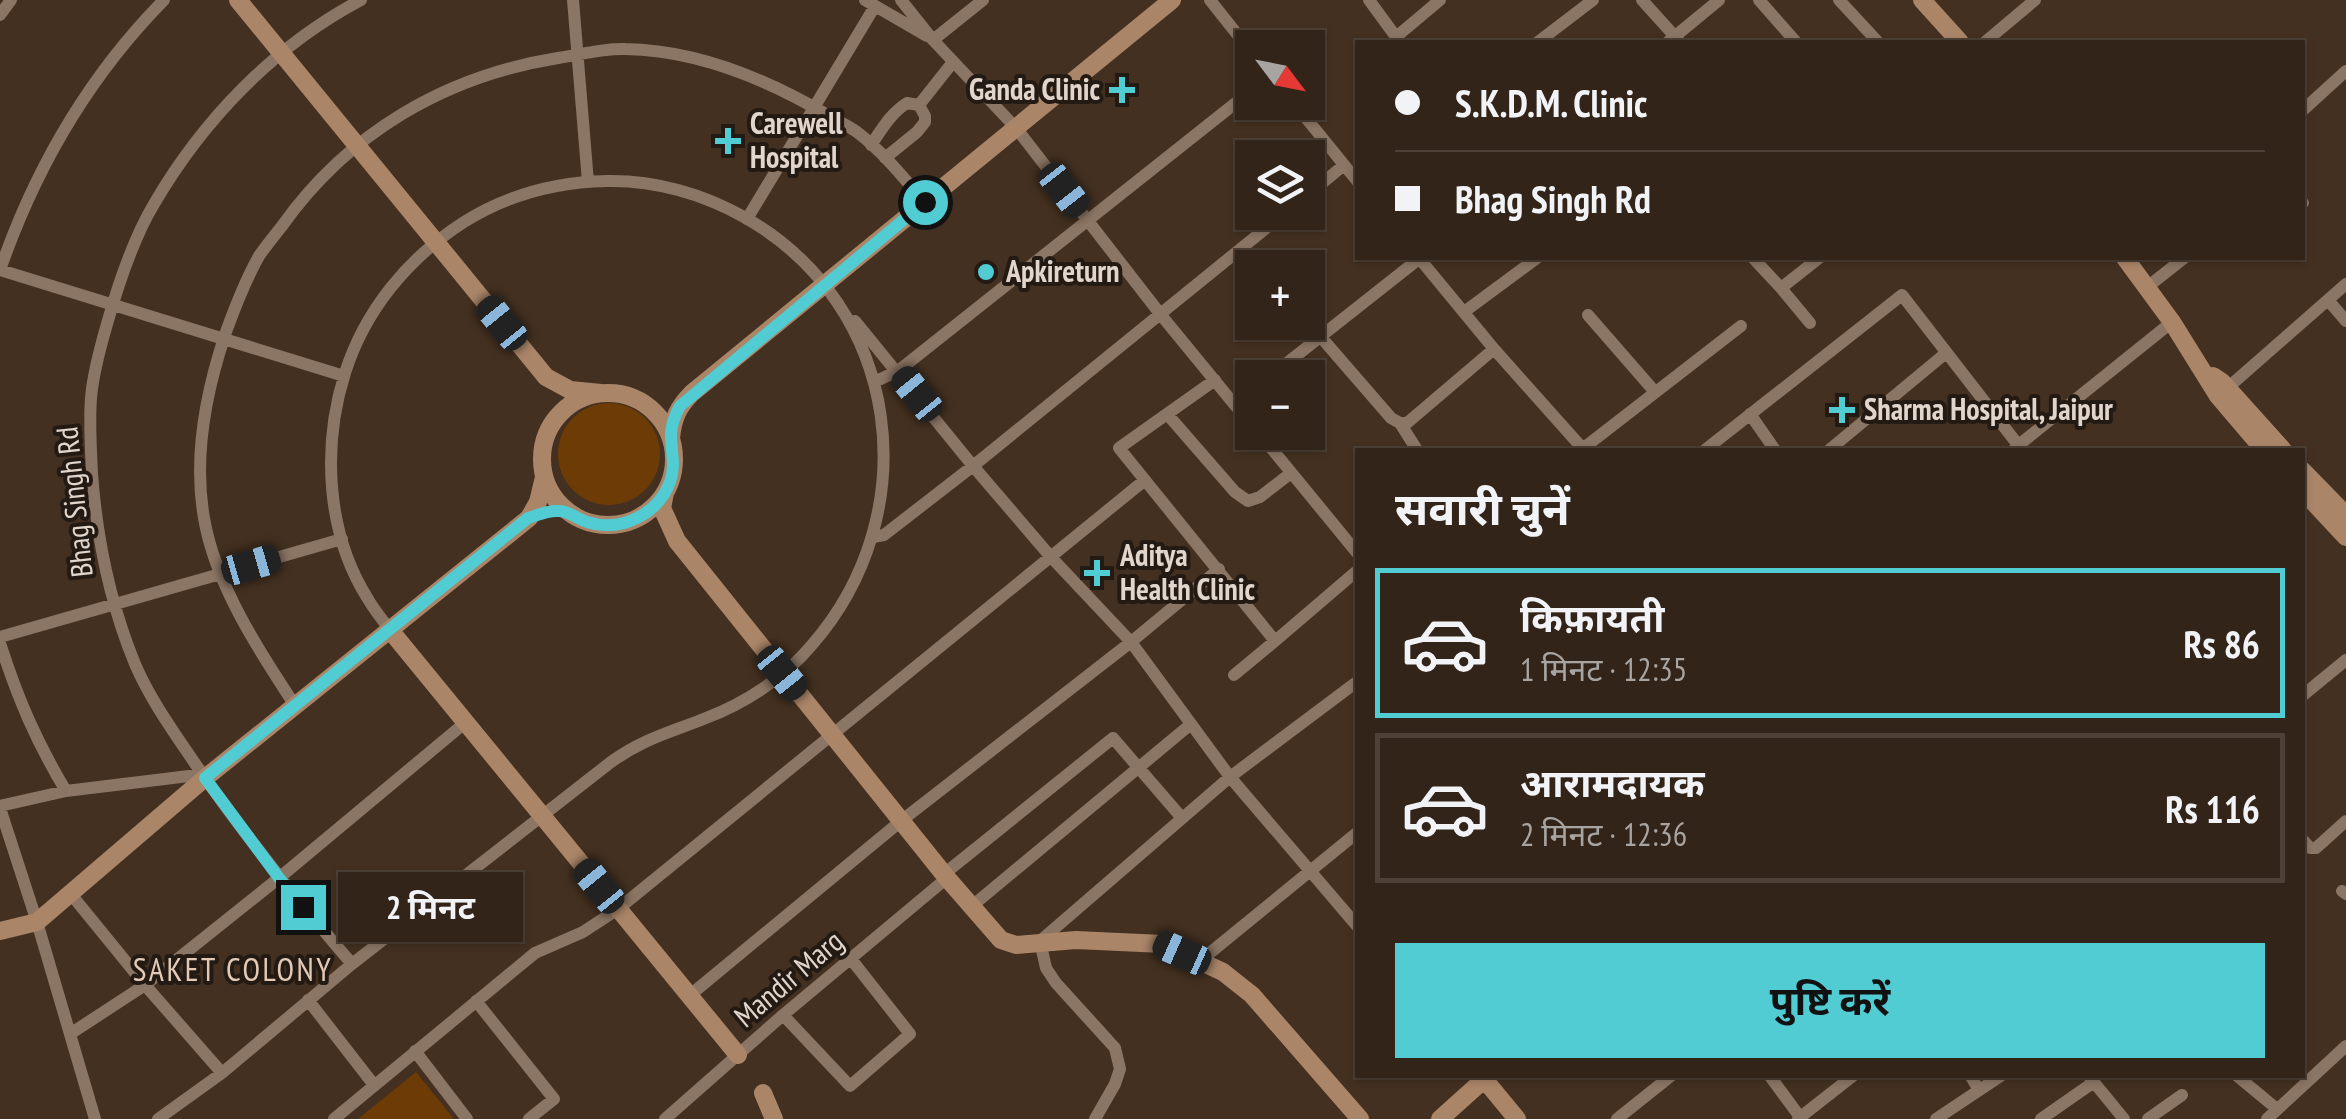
<!DOCTYPE html>
<html lang="hi">
<meta charset="utf-8">
<style>
body{margin:0;font-family:"PT Sans Narrow","Noto Sans Devanagari",sans-serif;background:#3d3025;color:#f1f3f6;height:100vh;display:flex;flex-direction:column;font-size:38px;white-space:nowrap}
*{box-sizing:border-box;margin:0}
p{font-size:32px;color:#a8a4a2}
.icon{flex:none;width:55px;height:55px;fill:none;stroke:currentColor;stroke-width:2;stroke-linecap:round;stroke-linejoin:round}
.map{position:relative;flex:1;overflow:hidden}
.sheet{position:absolute;left:1355px;top:448px;width:950px;height:630px;display:flex;flex-direction:column;background:#322418;border-radius:0px;box-shadow:0 2px 8px #0004,0 0 0 2px #4d4137}
.sheet>*{flex:none}
.top-card{position:absolute;left:1355px;top:40px;width:950px;height:220px;border-radius:0px;box-shadow:0 2px 8px #0004,0 0 0 2px #4d4137;display:grid;align-content:center;height:220px;padding:0 40px;background:#322418}
.needle{width:65px;rotate:122deg}
.buttons{position:absolute;left:1235px;top:30px;display:grid;gap:20px}
.buttons a{display:grid;place-items:center;width:90px;height:90px;border-radius:0px;background:#322418;box-shadow:0 2px 8px #0004,0 0 0 2px #4d4137;font-size:50px}
.end{position:absolute;width:45px;height:45px;margin:-22px;border:12px solid #51ccd3;background:#111;box-shadow:0 0 0 5px #111}
.from{border-radius:50%}
.bubble{position:absolute;height:70px;border-radius:0px;background:#322418;box-shadow:0 2px 8px #0004,0 0 0 2px #4d4137;font-size:32px;font-weight:700;line-height:70px;text-align:center}
.car{position:absolute;width:30px;height:60px;margin:-30px -15px;border-radius:12px;box-shadow:0 0 8px 2px #0007;background:linear-gradient(#222 24%,#8ab4d8 0 40%,#222 0 76%,#8ab4d8 0 86%,#222 0)}
.top-card b{display:flex;align-items:center;gap:35px;height:95px;font-size:38px}
.top-card b+b{border-top:2px solid #4d4137}
.top-card i{width:25px;height:25px;background:#f1f3f6}
ul{padding:0;list-style:none}
li{display:flex;align-items:center;gap:30px;height:150px;margin:0 20px 15px;padding:0 20px;border:5px solid #4d4137;border-radius:0px}
li div{flex:1}
li b{display:block;font-size:38px}
li em{font-style:normal;font-weight:700}
li.active{border-color:#51ccd3}
li>.icon{width:90px;height:90px;stroke-width:1.5}
h2{padding:0 40px;font-size:45px;line-height:120px}
.primary-button{display:flex;gap:20px;margin-top:auto;padding:20px 40px}
.primary-button a{flex:1;height:115px;border-radius:0px;background:#51ccd3;color:#111;font-size:40px;font-weight:700;line-height:115px;text-align:center}
.map>svg:first-child{display:block}
.green{fill:#6d3c06}
.lines{fill:none;stroke-linecap:round;stroke-linejoin:round}
.street{stroke:#8b7564;stroke-width:12}
.secondary{stroke:#aa8568;stroke-width:18}
.route{stroke:#51ccd3;stroke-width:12}
.poi-dot{fill:#51ccd3;stroke:#231a13;stroke-width:4}
.labels{text-anchor:middle;stroke-width:8;stroke-linejoin:round;paint-order:stroke}
.poi-label{font-size:30px;font-weight:bold;fill:#e2d5cc;stroke:#231a13;text-anchor:start}
.street-label{font-size:30px;fill:#e2d5cc;stroke:#231a13}
.neighbourhood-label{font-size:32px;letter-spacing:2.5px;fill:#e3cab7;stroke:#231a13}
</style>
<div class="map">
<svg width="2346" height="1119" viewBox="0 0 2346 1119">
<rect width="100%" height="100%" fill="#433020"/>
<!-- green -->
<path class="green" d="M558 454a51 51 0 1 1 102 0a51 51 0 1 1-102 0Z
M 416,1072 L 454,1119 L 358,1119 Z"/>
<g class="lines">
<!-- street -->
<path class="street" d="M 164,0 C 89,76 35,169 0,270 L 344,376
M 573,0 L 588,182
M 865,0 L 927,36
M 901,0 L 933,40 L 1016,128 L 1161,315 L 1252,426
M 1210,0 L 1252,53
M 1369,0 L 1399,41
M 1642,0 L 1679,41
M 1759,0 L 1796,42
M 1839,0 L 1878,42
M 0,15 L 11,0
M 1396,37 L 1440,0
M 933,40 L 983,0
M 1538,42 L 1593,0
M 1668,42 L 1719,0
M 1985,42 L 2035,0
M 1293,102 L 1358,182
M 919,105 L 953,62
M 2302,111 L 2346,71
M 871,145 C 882,129 891,113 907,103 L 919,105 L 925,116 L 925,122 L 917,132 L 885,158
M 1308,195 L 1344,165
M 2302,203 L 2303,203
M 747,219 L 875,6
M 1419,258 L 1494,349 L 1584,450
M 1753,258 L 1781,288 L 1819,258
M 1781,288 L 1810,323
M 2146,288 L 2184,258
M 2328,300 L 2346,321
M 1464,312 L 1537,258
M 1588,315 L 1655,392
M 855,321 L 973,466 L 1050,556 L 1131,642 L 1230,777 L 1358,927
M 1320,336 L 1391,418 L 1400,423 L 1407,423 L 1494,349
M 1268,378 L 1420,258
M 1215,380 L 1119,448 L 1275,641 L 1358,570
M 874,382 L 898,371 L 1252,90
M 2224,391 L 2346,284
M 1234,404 L 1252,390
M 1750,414 L 1775,450
M 1168,415 L 1235,492 L 1248,501 L 1260,497 L 1291,473
M 1400,423 L 1417,450
M 1258,432 L 1358,554
M 2015,448 L 2172,322
M 1581,450 L 1741,326
M 1705,450 L 1902,295 L 2022,450
M 1829,450 L 1946,353
M 873,537 L 884,535 L 973,466 L 1286,212
M 0,637 L 342,539
M 0,643 C 18,699 36,741 66,791
M 1234,675 L 1275,641
M 2302,696 L 2346,660
M 296,707 C 259,651 215,584 204,518 C 193,456 206,391 226,332 C 235,307 246,279 259,256 C 266,246 274,236 282,226 C 348,133 445,76 558,58 C 579,55 603,48 625,49 C 696,50 764,78 824,113 C 835,120 847,125 857,132 C 883,152 904,178 925,203
M 0,806 L 66,791 L 189,776 L 205,778
M 0,808 L 37,922 L 95,1119
M 2302,839 L 2310,848 L 2316,848 L 2346,821
M 944,874 L 1113,738 L 1182,818
M 2342,891 L 2346,894
M 70,893 L 145,985 L 222,1073
M 972,906 L 1191,724
M 1200,961 L 1358,832
M 352,964 C 296,899 242,832 194,762 C 173,731 150,699 135,664 C 110,603 97,540 92,474 C 91,449 89,423 91,398 C 93,373 100,348 107,324 C 118,285 133,239 154,204 C 203,120 274,46 361,0
M 689,996 L 901,821 L 1131,642 L 1219,569
M 308,1000 L 374,1085
M 476,1001 L 554,1099 L 529,1119
M 783,1015 L 850,1086 L 910,1034 L 851,959
M 70,1034 L 145,985 L 279,878 L 466,722
M 415,1051 L 467,1119
M 1769,1075 L 1800,1117
M 1970,1075 L 1979,1090
M 2088,1075 L 2124,1119
M 2236,1075 L 2277,1109
M 158,1119 L 222,1073 L 352,964 L 611,762 C 645,738 669,733 706,718 C 745,703 784,678 811,646 C 928,513 902,306 744,217 C 703,194 655,180 607,181 C 557,182 507,195 464,222 C 408,258 365,310 345,373 C 322,446 326,533 368,599 C 374,610 383,620 390,630
M 334,1119 L 535,953 L 583,932 L 618,909 L 1145,480
M 665,1119 L 783,1015 L 947,878
M 1095,1119 L 1115,1084 L 1120,1069 L 1115,1048 L 1056,983 L 1046,968 L 1040,941 L 1230,777 L 1358,681
M 1617,1119 L 1672,1075
M 1798,1119 L 1854,1075
M 1936,1119 L 2002,1075
M 2041,1119 L 2094,1082
M 2148,1119 L 2182,1095
M 2267,1119 L 2346,1046"/>
<!-- secondary -->
<path class="secondary" d="M 238,0 L 546,377 L 570,390 L 601,393
M 1922,0 L 1960,42
M 2125,258 L 2172,322 L 2218,396 L 2264,450
M 2213,376 L 2222,382 L 2283,450
M542 459a66 66 0 1 1 132 0a66 66 0 1 1-132 0Z
M 671,438 C 673,418 678,407 692,393 L 1172,0
M 2302,470 L 2346,515
M 2302,490 L 2346,537
M 665,493 L 662,508 L 677,541 L 947,878 L 1001,940 L 1016,945 L 1076,940 L 1163,944 L 1223,972 L 1252,995 L 1360,1119
M 390,630 L 738,1055
M 0,931 L 37,922 L 205,778 L 529,518 L 538,502 L 544,477
M 1484,1079 L 1517,1119
M 763,1093 L 774,1119
M 1440,1119 L 1489,1075"/>
</g>
<g class="lines">
<!-- route -->
<path class="route" d="M 303,907 L 279,878 L 205,778 L 528,518 C 538,515 548,510 559,511 C 569,511 577,519 587,522 C 621,533 658,514 670,482 C 676,465 671,452 671,435 C 671,425 675,415 680,406 L 925,202"/>
</g>
<!-- markers -->
<g class="poi-dot">
<path d="M1117 75h10v10h10v10h-10v10h-10v-10h-10v-10h10z"/>
<path d="M723 126h10v10h10v10h-10v10h-10v-10h-10v-10h10z"/>
<circle cx="986" cy="272" r="10"/>
<path d="M1837 395h10v10h10v10h-10v10h-10v-10h-10v-10h10z"/>
<path d="M1092 558h10v10h10v10h-10v10h-10v-10h-10v-10h10z"/>
</g>
<g class="labels">
<!-- poi labels -->
<g class="poi-label">
<text x="1100" y="100" text-anchor="end">Ganda Clinic</text>
<text x="750" y="134">Carewell<tspan x="750" dy="34">Hospital</tspan></text>
<text x="1006" y="282">Apkireturn</text>
<text x="1864" y="420">Sharma Hospital, Jaipur</text>
<text x="1120" y="566">Aditya<tspan x="1120" dy="34">Health Clinic</tspan></text>
</g>
<!-- street labels -->
<g class="street-label">
<text transform="translate(75 502) rotate(-96)" y="10">Bhag Singh Rd</text>
<text transform="translate(789 979) rotate(-40)" y="10">Mandir Marg</text>
</g>
<!-- neighbourhood labels -->
<g class="neighbourhood-label">
<text x="233" y="981">SAKET COLONY</text>
</g>
</g>
</svg>
<div class="buttons">
<a><svg class="needle" viewBox="-14 -14 28 28"><path d="M0-13l5 13h-10z" fill="#e53935"/><path d="M0 13l5-13h-10z" fill="#a8a4a2"/></svg></a>
<a><svg class="icon" aria-label="layers" viewBox="0 0 24 24"><path d="M12 4l9 5-9 5-9-5zM3 14l9 5 9-5"/></svg></a>
<a>+</a>
<a>−</a>
</div>
<i class="end from" style="left:925px;top:202px"></i>
<i class="end" style="left:303px;top:907px"></i>
<div class="bubble" style="left:338px;top:872px;width:185px">2 मिनट</div>
<i class="car" style="left:1064px;top:190px;rotate:142deg"></i>
<i class="car" style="left:502px;top:323px;rotate:321deg"></i>
<i class="car" style="left:917px;top:394px;rotate:321deg"></i>
<i class="car" style="left:251px;top:565px;rotate:74deg"></i>
<i class="car" style="left:782px;top:673px;rotate:141deg"></i>
<i class="car" style="left:599px;top:886px;rotate:321deg"></i>
<i class="car" style="left:1182px;top:953px;rotate:294deg"></i>
<div class="top-card">
<b><i class="from"></i>S.K.D.M. Clinic</b>
<b><i></i>Bhag Singh Rd</b>
</div>
<section class="sheet">
<h2>सवारी चुनें</h2>
<ul>
<li class="active"><svg class="icon" aria-label="car" viewBox="0 0 24 24"><path d="M5 17H2v-5l4-1 3-4h7l3 4 3 1v5h-3M9 17h6M6 11h13"/><circle cx="7" cy="17" r="2"/><circle cx="17" cy="17" r="2"/></svg><div><b>किफ़ायती</b><p>1 मिनट · 12:35</p></div><em>Rs 86</em></li>
<li><svg class="icon" aria-label="car" viewBox="0 0 24 24"><path d="M5 17H2v-5l4-1 3-4h7l3 4 3 1v5h-3M9 17h6M6 11h13"/><circle cx="7" cy="17" r="2"/><circle cx="17" cy="17" r="2"/></svg><div><b>आरामदायक</b><p>2 मिनट · 12:36</p></div><em>Rs 116</em></li>
</ul>
<div class="primary-button"><a>पुष्टि करें</a></div>
</section>
</div>
